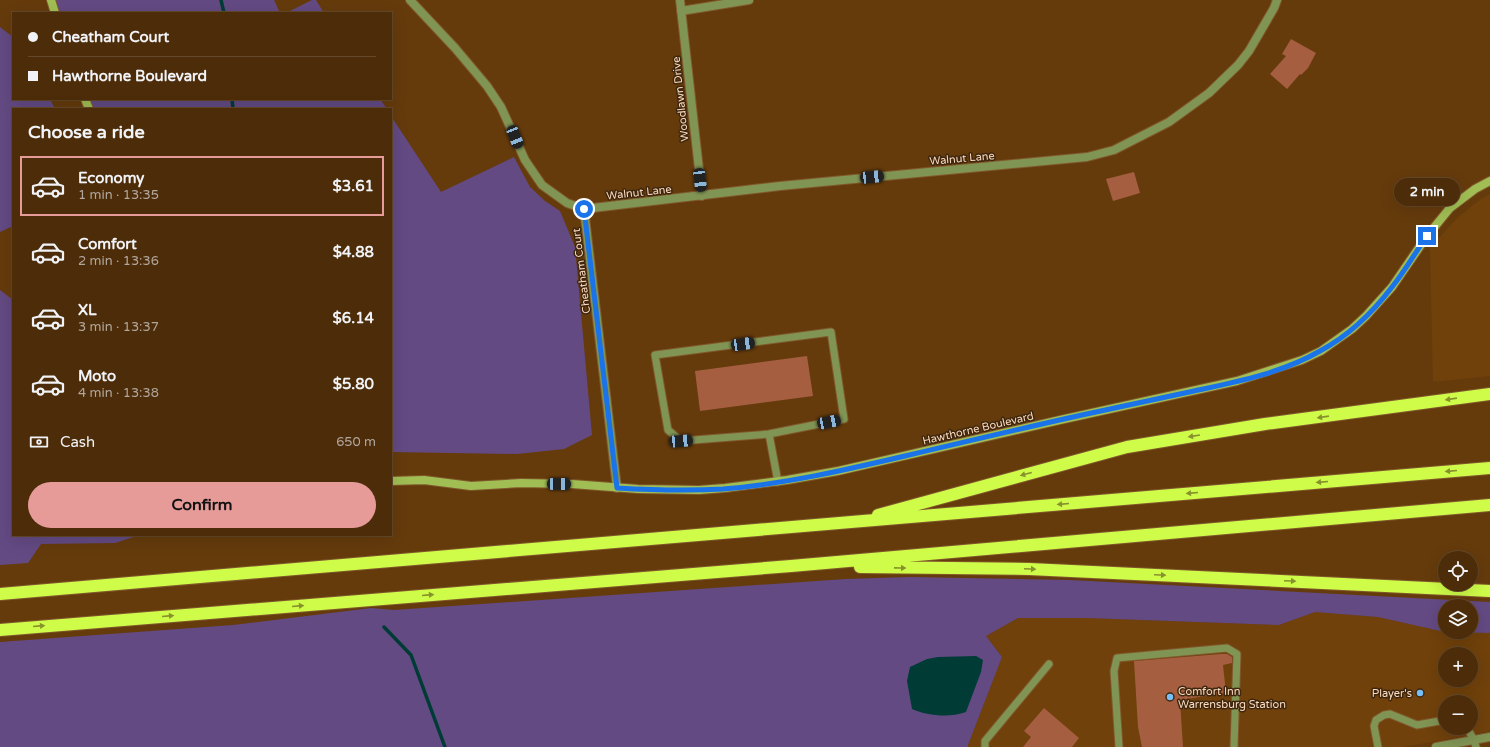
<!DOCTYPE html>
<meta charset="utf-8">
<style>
body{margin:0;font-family:"Varela Round",sans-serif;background:#563817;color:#f1f3f6;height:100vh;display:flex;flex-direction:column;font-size:15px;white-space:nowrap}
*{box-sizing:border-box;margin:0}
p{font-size:13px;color:#b2a79c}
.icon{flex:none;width:22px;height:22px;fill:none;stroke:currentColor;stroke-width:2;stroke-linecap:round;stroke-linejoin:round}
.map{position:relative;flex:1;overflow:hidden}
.panel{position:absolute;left:12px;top:108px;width:380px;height:428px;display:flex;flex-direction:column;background:#4c2c09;border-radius:0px;box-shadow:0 4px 16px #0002,0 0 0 1px #63482a}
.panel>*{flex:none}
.banner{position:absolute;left:12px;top:12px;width:380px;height:88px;border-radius:0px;box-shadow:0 4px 16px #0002,0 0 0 1px #63482a;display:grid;align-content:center;height:88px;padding:0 16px;background:#4c2c09}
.fabs{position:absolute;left:1438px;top:551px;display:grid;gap:8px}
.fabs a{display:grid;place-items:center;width:40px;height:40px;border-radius:50%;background:#4c2c09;box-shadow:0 4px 16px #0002,0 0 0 1px #63482a;font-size:20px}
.end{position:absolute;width:18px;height:18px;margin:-9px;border:5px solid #1a73e8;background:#fff;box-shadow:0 0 0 2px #fff}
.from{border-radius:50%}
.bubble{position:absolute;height:28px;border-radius:14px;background:#4c2c09;box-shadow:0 4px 16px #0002,0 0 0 1px #63482a;font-size:13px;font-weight:700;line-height:28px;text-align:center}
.car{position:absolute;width:12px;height:24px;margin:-12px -6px;border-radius:5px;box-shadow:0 0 3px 1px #0007;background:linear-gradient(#222 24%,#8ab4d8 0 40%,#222 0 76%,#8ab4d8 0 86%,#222 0)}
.banner b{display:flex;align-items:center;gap:14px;height:38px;font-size:15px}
.banner b+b{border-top:1px solid #63482a}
.banner i{width:10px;height:10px;background:#f1f3f6}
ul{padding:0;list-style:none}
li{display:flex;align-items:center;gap:12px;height:60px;margin:0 8px 6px;padding:0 8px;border:2px solid transparent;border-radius:0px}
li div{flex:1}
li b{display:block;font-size:15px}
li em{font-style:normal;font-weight:700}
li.active{border-color:#e69b98}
li>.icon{width:36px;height:36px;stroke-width:1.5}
h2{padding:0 16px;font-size:18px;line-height:48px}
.pay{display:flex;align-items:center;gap:10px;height:44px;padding:0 16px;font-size:15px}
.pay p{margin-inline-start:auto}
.primary-button{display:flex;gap:8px;margin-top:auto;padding:8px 16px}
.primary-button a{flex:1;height:46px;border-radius:24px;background:#e69b98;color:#111;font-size:16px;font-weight:700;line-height:46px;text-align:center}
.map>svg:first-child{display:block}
.built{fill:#70410b;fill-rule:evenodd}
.green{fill:#634a83}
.water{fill:#003c35}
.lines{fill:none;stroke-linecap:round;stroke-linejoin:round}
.stream{stroke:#003c35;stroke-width:3.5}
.building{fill:#a65e41}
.lane-casing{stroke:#80582c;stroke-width:9}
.street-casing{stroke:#80582c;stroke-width:10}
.secondary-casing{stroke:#80582c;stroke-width:10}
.highway-casing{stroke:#80582c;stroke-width:14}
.lane{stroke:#809454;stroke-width:7}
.street{stroke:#809454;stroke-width:8}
.secondary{stroke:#a0be54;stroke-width:8}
.highway{stroke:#cffc49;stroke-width:12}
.oneway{fill:#87922c}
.route{stroke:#1a73e8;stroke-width:5}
.poi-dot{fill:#77bff7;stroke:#3f270f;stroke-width:1.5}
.labels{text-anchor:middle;stroke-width:3;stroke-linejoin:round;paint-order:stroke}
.street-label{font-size:11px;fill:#fbdbbf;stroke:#3f270f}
.poi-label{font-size:11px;fill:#fbdbbf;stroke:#3f270f;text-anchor:start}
</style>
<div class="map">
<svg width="1490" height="747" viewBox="0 0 1490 747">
<rect width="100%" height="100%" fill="#653b0c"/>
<!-- built -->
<path class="built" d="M 1490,194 L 1490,376 L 1433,382 L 1430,248 L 1458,217 L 1481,199 Z
M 1315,612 L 1378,617 L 1448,632 L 1490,633 L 1490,731 L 1404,747 L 968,747 L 968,745 L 1002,657 L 986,636 L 1018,618 L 1087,618 L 1279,625 ZM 1445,654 L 1471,654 L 1471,680 L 1445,680 ZM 1445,702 L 1471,702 L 1471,728 L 1445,728 Z"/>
<!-- green -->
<path class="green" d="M 53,0 L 274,0 L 280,13 L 57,13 Z
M 312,0 L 316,0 L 324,13 L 286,13 Z
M 0,27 L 13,37 L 13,99 L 50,99 L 55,109 L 13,109 L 13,226 L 0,232 Z
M 88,99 L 380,99 L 387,109 L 93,109 Z
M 391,116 L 441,192 L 514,157 L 530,187 L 545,201 L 560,211 L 575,247 L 592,435 L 564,449 L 517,454 L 391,452 Z
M 0,290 L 13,300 L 13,535 L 140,535 L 115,543 L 41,544 L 28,563 L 0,565 Z
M 911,577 L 1070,580 L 1490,602 L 1490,633 L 1446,632 L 1471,632 L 1471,606 L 1445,606 L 1445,632 L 1378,617 L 1315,612 L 1279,625 L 1087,618 L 1018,618 L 986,636 L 1002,657 L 968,745 L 968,747 L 0,747 L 0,642 L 233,625 L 371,608 L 394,610 L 846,579 Z"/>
<!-- water -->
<path class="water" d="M 976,656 L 983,660 L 981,672 L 966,712 C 949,718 928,716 912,709 L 907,681 L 910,667 L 927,659 L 938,657 Z"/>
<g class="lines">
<!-- stream -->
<path class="stream" d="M 221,0 L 224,13
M 232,99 L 233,109
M 384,627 L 411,655 L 445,747"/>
</g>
<!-- building -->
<path class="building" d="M 1291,39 L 1316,53 L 1308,68 L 1301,75 L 1300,74 L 1287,89 L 1270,74 L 1286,56 L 1282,54 Z
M 1134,172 L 1140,193 L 1113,201 L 1106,179 Z
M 807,356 L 813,396 L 700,411 L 695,371 Z
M 1221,654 L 1227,654 L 1232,657 L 1232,663 L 1223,665 L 1226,693 L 1180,700 L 1183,747 L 1142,747 L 1138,727 L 1134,661 Z
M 1044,708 L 1079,738 L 1072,747 L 1023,747 L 1031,737 L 1024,731 Z"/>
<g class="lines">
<defs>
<path id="lane" d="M 769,434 L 681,441 L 668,430 L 655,355 L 831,332 L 844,419 L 769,434 L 778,482
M 1467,728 L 1474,740 L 1476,747
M 985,747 L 985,741 L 1049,664
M 1119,747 L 1114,671 L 1117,658 L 1227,648 L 1237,654 L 1234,747
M 1378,747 L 1374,726 L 1376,720 L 1384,715 L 1390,714 L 1417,725 L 1445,720"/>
<path id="street" d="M 410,0 L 455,48 L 487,86 L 501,107 L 525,160 L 542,185 L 567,203 L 584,209 L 617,488
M 680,0 L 702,196
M 681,11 L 749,0
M 584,209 L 780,186 L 1087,157 L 1114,150 L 1169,122 L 1209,93 L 1238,65 L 1249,51 L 1274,8 L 1277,0
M 1436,747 L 1490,737"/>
<path id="secondary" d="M 51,0 L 55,13
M 85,99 L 89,109
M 391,481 L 424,480 L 471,486 L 521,483 L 572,484 L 638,489 L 699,490 L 725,488 L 787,480 L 838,471 L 1060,420 L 1237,381 L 1302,360 L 1321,351 L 1352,329 L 1366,316 L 1392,287 L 1427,236 L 1450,208 L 1475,189 L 1490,181"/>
<path id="highway" d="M 878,515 L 1127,447 L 1265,424 L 1490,394
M 860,567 L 1029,569 L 1490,591
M 0,594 L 1490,468
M 0,630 L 791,566 L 1490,505"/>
</defs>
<!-- lane casing -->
<use href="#lane" class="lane-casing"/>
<!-- street casing -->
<use href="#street" class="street-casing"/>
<!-- secondary casing -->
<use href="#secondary" class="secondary-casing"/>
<!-- highway casing -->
<use href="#highway" class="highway-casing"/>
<!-- lane -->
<use href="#lane" class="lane"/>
<!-- street -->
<use href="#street" class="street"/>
<!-- secondary -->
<use href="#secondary" class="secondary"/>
<!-- highway -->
<use href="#highway" class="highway"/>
</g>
<!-- one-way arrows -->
<defs><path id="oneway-solid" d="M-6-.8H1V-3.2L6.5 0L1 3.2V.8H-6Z"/></defs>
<g class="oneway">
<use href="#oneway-solid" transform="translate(1451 399) rotate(172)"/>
<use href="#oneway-solid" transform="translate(1323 417) rotate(172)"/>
<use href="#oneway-solid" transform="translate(1194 436) rotate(171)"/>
<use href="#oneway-solid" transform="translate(1451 471) rotate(175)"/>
<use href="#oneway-solid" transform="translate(1026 474) rotate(165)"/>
<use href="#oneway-solid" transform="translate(1322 482) rotate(175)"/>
<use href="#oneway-solid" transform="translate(1192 493) rotate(175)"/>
<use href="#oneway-solid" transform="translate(1063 504) rotate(175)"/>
<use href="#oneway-solid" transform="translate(900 568) rotate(1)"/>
<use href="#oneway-solid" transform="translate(1030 569) rotate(2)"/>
<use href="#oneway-solid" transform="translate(1160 575) rotate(3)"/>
<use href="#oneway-solid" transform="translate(1290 581) rotate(3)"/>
<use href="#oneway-solid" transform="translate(428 595) rotate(-5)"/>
<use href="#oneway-solid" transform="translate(298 606) rotate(-5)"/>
<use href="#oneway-solid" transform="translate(168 616) rotate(-5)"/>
<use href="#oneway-solid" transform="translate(39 626) rotate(-5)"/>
</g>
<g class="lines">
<!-- route -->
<path class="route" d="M 584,209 L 617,488 C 652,490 688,491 723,489 C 785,484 845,470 905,456 C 964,442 1023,428 1082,415 C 1119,407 1157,399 1194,391 C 1236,382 1282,373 1320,351 C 1348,336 1373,312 1392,287 C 1405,271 1415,253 1427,236"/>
</g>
<!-- markers -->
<g class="poi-dot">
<circle cx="1420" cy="693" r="4"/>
<circle cx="1170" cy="697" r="4"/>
</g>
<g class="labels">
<!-- street labels -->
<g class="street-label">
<text transform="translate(680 99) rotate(-96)" y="4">Woodlawn Drive</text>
<text transform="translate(962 158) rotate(-5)" y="4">Walnut Lane</text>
<text transform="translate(639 192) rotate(-6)" y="4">Walnut Lane</text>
<text transform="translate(581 271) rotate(-97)" y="4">Cheatham Court</text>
<text transform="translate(978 428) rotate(-13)" y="4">Hawthorne Boulevard</text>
</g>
<!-- poi labels -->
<g class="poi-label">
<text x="1178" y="695">Comfort Inn<tspan x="1178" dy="13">Warrensburg Station</tspan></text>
<text x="1412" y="697" text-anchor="end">Player's</text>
</g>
</g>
</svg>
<div class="fabs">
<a><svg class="icon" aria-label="locate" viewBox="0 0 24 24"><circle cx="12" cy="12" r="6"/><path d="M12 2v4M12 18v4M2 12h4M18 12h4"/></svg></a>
<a><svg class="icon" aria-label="layers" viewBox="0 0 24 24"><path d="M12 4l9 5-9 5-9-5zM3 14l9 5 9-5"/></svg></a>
<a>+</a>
<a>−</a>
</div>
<i class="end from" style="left:584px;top:209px"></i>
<i class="end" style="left:1427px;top:236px"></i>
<div class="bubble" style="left:1394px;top:178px;width:66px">2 min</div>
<i class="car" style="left:515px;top:137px;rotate:158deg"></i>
<i class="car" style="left:872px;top:177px;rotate:84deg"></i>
<i class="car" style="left:700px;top:180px;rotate:173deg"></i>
<i class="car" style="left:743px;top:344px;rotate:82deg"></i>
<i class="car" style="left:829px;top:422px;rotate:79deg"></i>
<i class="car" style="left:681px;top:441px;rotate:86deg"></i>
<i class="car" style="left:559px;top:484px;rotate:91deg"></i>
<div class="banner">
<b><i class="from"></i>Cheatham Court</b>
<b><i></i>Hawthorne Boulevard</b>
</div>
<section class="panel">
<h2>Choose a ride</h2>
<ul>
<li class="active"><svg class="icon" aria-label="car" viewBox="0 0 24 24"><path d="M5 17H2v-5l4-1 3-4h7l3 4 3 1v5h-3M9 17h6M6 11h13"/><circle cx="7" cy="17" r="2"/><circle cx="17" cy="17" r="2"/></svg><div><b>Economy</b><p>1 min · 13:35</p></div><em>$3.61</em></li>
<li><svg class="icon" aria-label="car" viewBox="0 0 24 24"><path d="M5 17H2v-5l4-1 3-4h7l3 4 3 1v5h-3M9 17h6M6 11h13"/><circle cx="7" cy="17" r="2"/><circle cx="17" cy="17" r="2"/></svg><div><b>Comfort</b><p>2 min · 13:36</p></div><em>$4.88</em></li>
<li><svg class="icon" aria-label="car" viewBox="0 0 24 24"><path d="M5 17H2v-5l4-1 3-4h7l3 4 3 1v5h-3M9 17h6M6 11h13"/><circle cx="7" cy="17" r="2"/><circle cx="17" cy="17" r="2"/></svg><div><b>XL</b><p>3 min · 13:37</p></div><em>$6.14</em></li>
<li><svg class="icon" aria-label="car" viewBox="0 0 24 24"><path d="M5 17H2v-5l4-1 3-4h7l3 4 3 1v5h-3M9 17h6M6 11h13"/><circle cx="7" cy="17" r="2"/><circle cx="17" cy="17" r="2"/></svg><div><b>Moto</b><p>4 min · 13:38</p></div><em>$5.80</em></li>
</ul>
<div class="pay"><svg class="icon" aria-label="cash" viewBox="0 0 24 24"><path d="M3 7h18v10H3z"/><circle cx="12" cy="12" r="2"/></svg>Cash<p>650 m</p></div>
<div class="primary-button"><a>Confirm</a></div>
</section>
</div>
